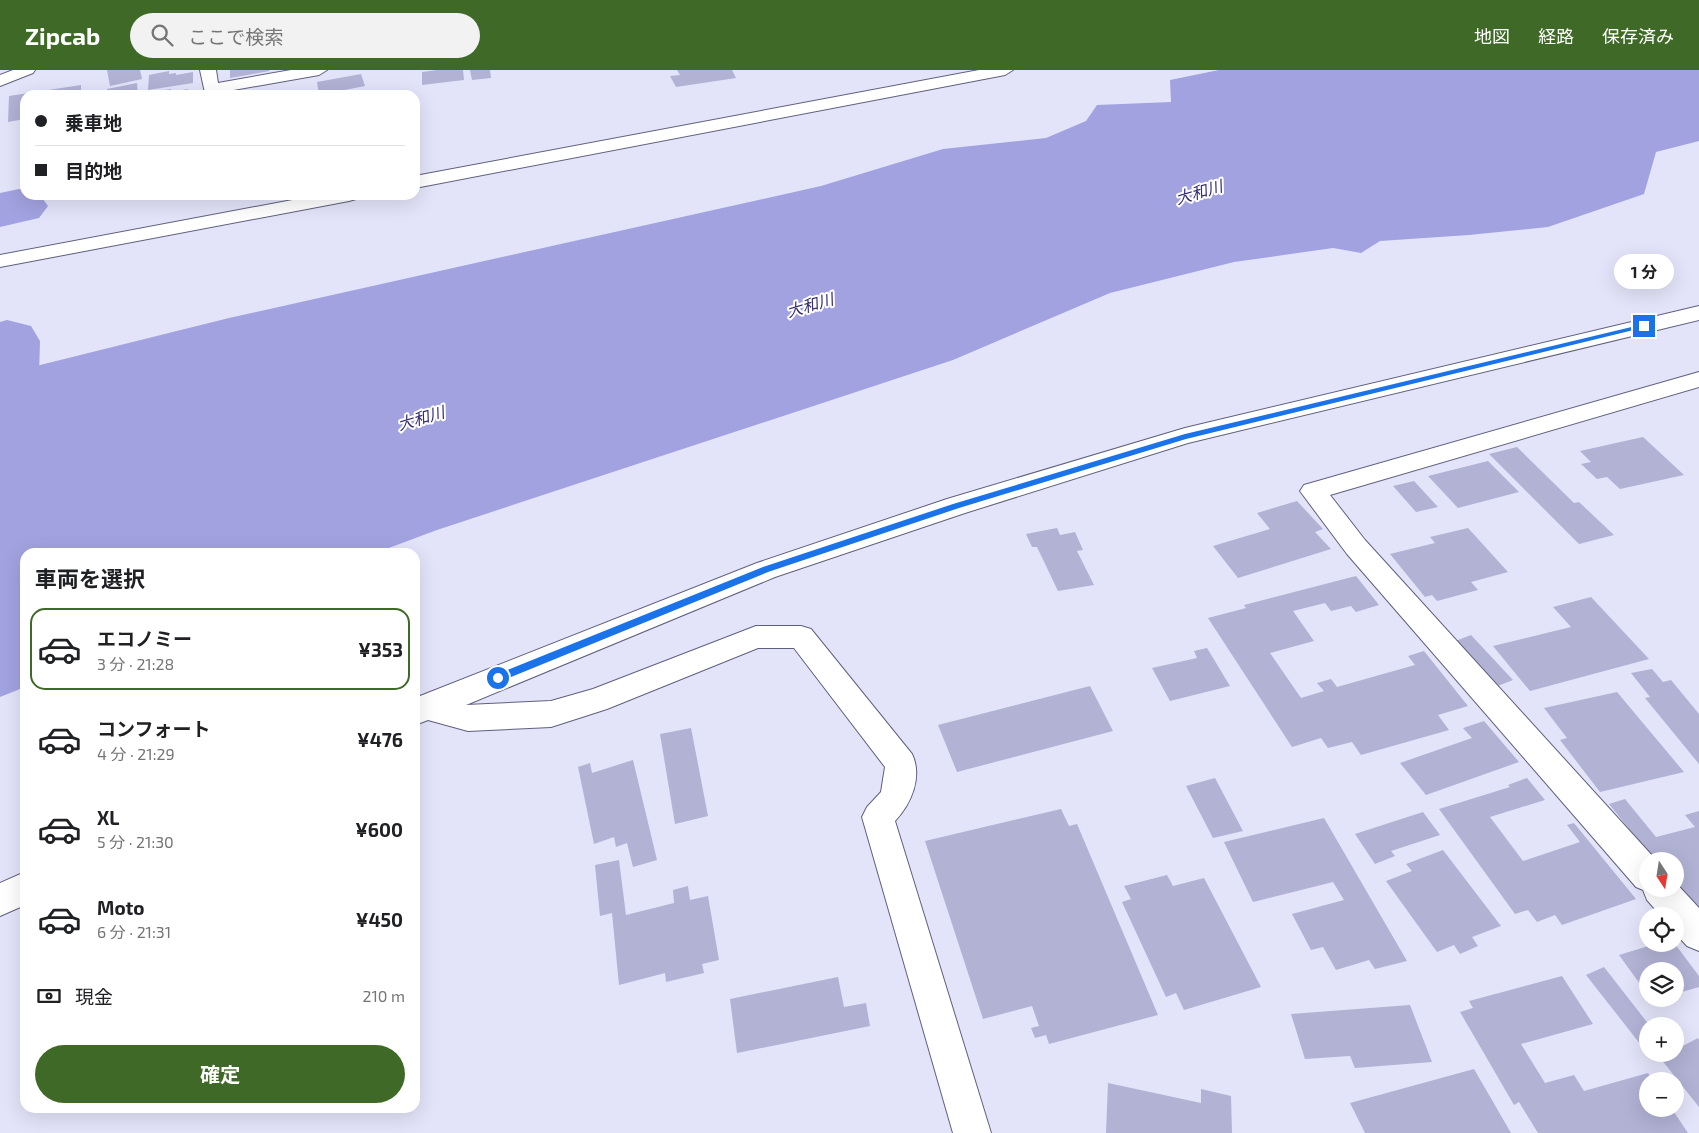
<!DOCTYPE html>
<html lang="ja">
<meta charset="utf-8">
<style>
body{margin:0;font-family:"Exo 2","Noto Sans JP",sans-serif;background:#f2f2f2;color:#202124;height:100vh;display:flex;flex-direction:column;font-size:19px;white-space:nowrap}
*{box-sizing:border-box;margin:0}
p{font-size:16px;color:#757577}
.icon{flex:none;width:28px;height:28px;fill:none;stroke:currentColor;stroke-width:2;stroke-linecap:round;stroke-linejoin:round}
.map{position:relative;flex:1;overflow:hidden}
.side{position:absolute;left:20px;top:478px;width:400px;height:565px;display:flex;flex-direction:column;background:#fff;border-radius:15px;box-shadow:0 5px 20px #0002}
.side>*{flex:none}
.top-card{position:absolute;left:20px;top:20px;width:400px;height:110px;border-radius:15px;box-shadow:0 5px 20px #0002;display:grid;align-content:center;height:110px;padding:0 15px;background:#fff}
.needle{width:32px;rotate:168deg}
.buttons{position:absolute;left:1639px;top:782px;display:grid;gap:10px}
.buttons a{display:grid;place-items:center;width:45px;height:45px;border-radius:50%;background:#fff;box-shadow:0 5px 20px #0002;font-size:25px}
.end{position:absolute;width:22px;height:22px;margin:-11px;border:6px solid #1a73e8;background:#fff;box-shadow:0 0 0 2px #fff}
.from{border-radius:50%}
.bubble{position:absolute;height:35px;border-radius:18px;background:#fff;box-shadow:0 5px 20px #0002;font-size:16px;font-weight:700;line-height:35px;text-align:center}
.top-card b{display:flex;align-items:center;gap:18px;height:48px;font-size:19px}
.top-card b+b{border-top:1px solid #e0e0e0}
.top-card i{width:12px;height:12px;background:#202124}
ul{padding:0;list-style:none}
li{display:flex;align-items:center;gap:15px;height:82px;margin:0 10px 8px;padding:0 5px;border:2px solid transparent;border-radius:15px}
li div{flex:1}
li b{display:block;font-size:19px}
li em{font-style:normal;font-weight:700}
li.selected{border-color:#3f6926}
li>.icon{width:45px;height:45px;stroke-width:1.5}
h2{padding:0 15px;font-size:22px;line-height:60px}
.pay{display:flex;align-items:center;gap:12px;height:55px;padding:0 15px;font-size:19px}
.pay p{margin-inline-start:auto}
.cta{display:flex;gap:10px;margin-top:auto;padding:10px 15px}
.cta a{flex:1;height:58px;border-radius:30px;background:#3f6926;color:#fff;font-size:20px;font-weight:700;line-height:58px;text-align:center}
header{display:flex;align-items:center;gap:30px;box-sizing:border-box;height:70px;padding:0 25px;background:#3f6926;color:#fff}
header strong{font-size:24px}
nav{display:flex;gap:28px;margin-inline-start:auto;font-size:18px}
.search{width:350px;height:45px;background:#f2f2f2;display:flex;align-items:center;gap:12px;box-sizing:border-box;padding:0 18px;border-radius:28px;color:#757577;font-size:19px}
.map>svg:first-child{display:block}
.water{fill:#a2a2e0}
.lines{fill:none;stroke-linecap:round;stroke-linejoin:round}
.river{fill:#a2a2e0;fill-rule:evenodd}
.building{fill:#b1b2d4}
.minor-casing{stroke:#5f607e;stroke-width:2}
.tertiary-casing{stroke:#5f607e;stroke-width:2}
.minor{fill:#fff;fill-rule:evenodd}
.tertiary{fill:#fff;fill-rule:evenodd}
.route{fill:#1a73e8}
.labels{text-anchor:middle;stroke-width:4;stroke-linejoin:round;paint-order:stroke}
.far-water-label{font-size:16px;font-style:italic;fill:#332b72;stroke:#fff}
</style>
<header>
<strong>Zipcab</strong>
<div class="search"><svg class="icon" aria-label="search" viewBox="0 0 24 24"><circle cx="10" cy="10" r="6"/><path d="M15 15l6 6"/></svg>ここで検索</div>
<nav><a>地図</a><a>経路</a><a>保存済み</a></nav>
</header>
<div class="map">
<svg width="1699" height="1063" viewBox="0 0 1699 1063">
<rect width="100%" height="100%" fill="#e3e4f9"/>
<!-- water -->
<path class="water" d="M 1219,0 L 1699,0 L 1699,71 L 1656,82 L 1644,124 L 1548,157 L 1469,165 L 1380,171 L 1361,183 L 1333,178 L 1234,192 L 1110,223 L 953,290 L 437,460 L 378,482 L 25,482 L 25,617 L 0,627 L 0,305 L 229,248 L 821,116 L 943,79 L 1046,68 L 1086,51 L 1097,35 L 1171,32 L 1170,10 Z"/>
<g class="lines">
<!-- river -->
<path class="river" d="M 19,119 L 25,120 L 25,125 L 40,125 L 48,136 L 39,148 L 0,157 L 0,123 Z
M 7,250 L 31,256 L 40,271 L 37,372 L 26,390 L 0,397 L 0,252 Z"/>
</g>
<!-- building -->
<path class="building" d="M 107,0 L 140,0 L 142,9 L 110,16 Z
M 230,0 L 269,0 L 270,1 L 230,8 Z
M 437,0 L 463,0 L 464,10 L 422,15 L 422,2 Z
M 470,0 L 490,0 L 491,8 L 472,10 Z
M 677,0 L 732,0 L 736,8 L 676,17 L 670,6 L 680,5 Z
M 169,1 L 169,4 L 176,3 L 176,5 L 193,2 L 193,13 L 148,20 L 149,5 Z
M 361,4 L 365,16 L 319,25 L 317,12 Z
M 137,13 L 138,25 L 108,25 L 107,19 Z
M 81,15 L 81,25 L 25,25 L 25,49 L 8,52 L 9,26 Z
M 171,19 L 171,22 L 188,19 L 188,25 L 153,25 L 152,22 Z
M 1643,367 L 1684,405 L 1620,419 L 1607,407 L 1597,409 L 1581,394 L 1591,392 L 1580,381 Z
M 1517,377 L 1574,433 L 1579,432 L 1614,465 L 1579,474 L 1489,384 Z
M 1488,391 L 1519,422 L 1458,438 L 1428,406 Z
M 1414,411 L 1438,437 L 1416,442 L 1393,416 Z
M 1297,431 L 1323,459 L 1315,462 L 1331,479 L 1238,508 L 1213,476 L 1270,459 L 1257,443 Z
M 1057,458 L 1060,465 L 1075,462 L 1083,480 L 1077,481 L 1094,515 L 1058,521 L 1037,477 L 1032,477 L 1026,464 Z
M 1468,458 L 1508,502 L 1471,512 L 1478,520 L 1437,531 L 1432,525 L 1425,527 L 1390,484 L 1435,473 L 1430,467 Z
M 1356,506 L 1379,535 L 1356,542 L 1351,536 L 1331,541 L 1325,533 L 1293,541 L 1314,571 L 1270,583 L 1301,628 L 1324,621 L 1317,613 L 1331,609 L 1337,617 L 1415,595 L 1408,586 L 1424,581 L 1468,636 L 1438,645 L 1449,660 L 1361,685 L 1352,672 L 1328,678 L 1321,668 L 1292,677 L 1208,548 L 1246,538 L 1244,535 Z
M 1591,527 L 1649,589 L 1530,621 L 1493,576 L 1571,557 L 1553,537 Z
M 1471,565 L 1513,610 L 1495,617 L 1453,572 Z
M 1207,578 L 1230,616 L 1170,631 L 1152,598 L 1197,588 L 1194,581 Z
M 1652,599 L 1663,612 L 1671,610 L 1699,644 L 1699,694 L 1645,628 L 1650,627 L 1631,603 Z
M 1090,616 L 1113,661 L 957,702 L 938,655 Z
M 1617,622 L 1684,702 L 1600,722 L 1560,670 L 1567,668 L 1544,638 Z
M 1484,651 L 1519,692 L 1426,725 L 1400,693 L 1472,668 L 1463,658 Z
M 691,658 L 708,746 L 675,754 L 660,664 Z
M 633,690 L 657,790 L 633,797 L 627,773 L 616,777 L 614,767 L 594,774 L 578,697 L 590,693 L 592,703 Z
M 1215,708 L 1243,761 L 1213,768 L 1186,716 Z
M 1527,708 L 1545,730 L 1490,747 L 1523,791 L 1580,772 L 1567,755 L 1574,753 L 1636,829 L 1562,855 L 1555,845 L 1537,852 L 1528,840 L 1515,844 L 1439,739 L 1510,717 L 1508,715 Z
M 1625,729 L 1656,767 L 1695,757 L 1685,745 L 1699,741 L 1699,843 L 1675,817 L 1675,791 L 1655,791 L 1609,734 Z
M 1061,739 L 1069,756 L 1077,754 L 1158,945 L 1049,974 L 1046,965 L 1035,968 L 1031,958 L 1039,956 L 1032,936 L 983,949 L 925,771 Z
M 1423,742 L 1440,765 L 1391,781 L 1395,786 L 1375,794 L 1355,764 Z
M 1324,748 L 1407,891 L 1375,899 L 1369,890 L 1336,900 L 1323,877 L 1311,880 L 1292,844 L 1344,830 L 1333,812 L 1253,832 L 1224,772 Z
M 1443,780 L 1501,856 L 1472,867 L 1478,876 L 1460,884 L 1454,875 L 1437,882 L 1386,811 L 1412,801 L 1406,794 Z
M 619,790 L 626,845 L 674,833 L 673,820 L 688,816 L 690,830 L 708,826 L 719,890 L 702,894 L 704,903 L 666,912 L 665,903 L 619,915 L 612,843 L 600,846 L 595,795 Z
M 1167,805 L 1173,816 L 1204,808 L 1261,917 L 1184,940 L 1176,923 L 1166,927 L 1122,832 L 1131,829 L 1124,816 Z
M 1655,874 L 1675,874 L 1699,906 L 1699,917 L 1675,924 L 1675,901 L 1648,901 L 1648,925 L 1619,885 Z
M 1604,897 L 1650,956 L 1648,956 L 1648,984 L 1586,905 Z
M 1562,906 L 1593,954 L 1521,974 L 1545,1013 L 1574,1005 L 1584,1021 L 1648,1003 L 1653,1011 L 1648,1011 L 1648,1039 L 1672,1039 L 1688,1063 L 1538,1063 L 1519,1032 L 1514,1035 L 1460,942 L 1473,938 L 1469,931 Z
M 838,907 L 844,937 L 866,933 L 870,956 L 737,983 L 730,929 Z
M 1410,935 L 1432,992 L 1355,998 L 1350,986 L 1305,989 L 1291,944 Z
M 1698,968 L 1699,970 L 1699,1037 L 1657,984 L 1675,984 L 1675,980 Z
M 1474,999 L 1511,1063 L 1365,1063 L 1350,1033 Z
M 1108,1013 L 1201,1033 L 1201,1019 L 1231,1026 L 1232,1063 L 1106,1063 Z"/>
<g class="lines">
<defs>
<path id="minor" d="M 13,0 L 35,0 L 33,3 L 0,16 L 0,5 Z
M 200,0 L 216,0 L 218,13 L 291,0 L 327,0 L 319,5 L 211,24 L 205,23 Z
M 1699,236 L 1699,250 L 1188,373 L 965,443 L 775,507 L 466,635 L 551,631 L 593,619 L 756,556 L 801,556 L 811,559 L 912,684 C 923,707 911,734 895,751 L 991,1063 L 953,1063 L 862,747 L 867,737 L 881,722 L 885,697 L 794,578 L 758,578 L 607,639 L 551,657 L 468,661 L 428,650 L 415,655 L 415,628 L 757,493 L 947,429 L 1185,358 Z
M 1699,302 L 1699,317 L 1330,425 L 1365,470 L 1657,791 L 1648,791 L 1648,819 L 1675,819 L 1675,812 L 1699,838 L 1699,881 L 1687,876 L 1675,863 L 1675,846 L 1661,846 L 1647,830 L 1643,820 L 1636,817 L 1347,484 L 1300,421 L 1304,415 Z
M 25,802 L 25,835 L 0,846 L 0,813 Z"/>
<path id="tertiary" d="M 979,0 L 1013,0 L 1005,5 L 415,118 L 415,106 Z
M 319,125 L 358,125 L 356,129 L 349,131 L 0,197 L 0,185 Z"/>
</defs>
<!-- minor casing -->
<use href="#minor" class="minor-casing"/>
<!-- tertiary casing -->
<use href="#tertiary" class="tertiary-casing"/>
<!-- minor -->
<use href="#minor" class="minor"/>
<!-- tertiary -->
<use href="#tertiary" class="tertiary"/>
</g>
<!-- route -->
<path class="route" d="M 1644,254 L 1646,257 L 1186,369 L 959,438 L 768,502 L 501,611 L 495,611 L 493,608 L 495,605 L 763,497 L 953,434 L 1185,364 Z"/>
<g class="labels">
<!-- far-water labels -->
<g class="far-water-label">
<text transform="translate(1199 122) rotate(-16)" y="6">大和川</text>
<text transform="translate(810 235) rotate(-16)" y="6">大和川</text>
<text transform="translate(421 348) rotate(-16)" y="6">大和川</text>
</g>
</g>
</svg>
<div class="buttons">
<a><svg class="needle" viewBox="-14 -14 28 28"><path d="M0-13l5 13h-10z" fill="#e53935"/><path d="M0 13l5-13h-10z" fill="#757577"/></svg></a>
<a><svg class="icon" aria-label="locate" viewBox="0 0 24 24"><circle cx="12" cy="12" r="6"/><path d="M12 2v4M12 18v4M2 12h4M18 12h4"/></svg></a>
<a><svg class="icon" aria-label="layers" viewBox="0 0 24 24"><path d="M12 4l9 5-9 5-9-5zM3 14l9 5 9-5"/></svg></a>
<a>+</a>
<a>−</a>
</div>
<i class="end from" style="left:498px;top:608px"></i>
<i class="end" style="left:1644px;top:256px"></i>
<div class="bubble" style="left:1614px;top:184px;width:60px">1 分</div>
<div class="top-card">
<b><i class="from"></i>乗車地</b>
<b><i></i>目的地</b>
</div>
<section class="side">
<h2>車両を選択</h2>
<ul>
<li class="selected"><svg class="icon" aria-label="car" viewBox="0 0 24 24"><path d="M5 17H2v-5l4-1 3-4h7l3 4 3 1v5h-3M9 17h6M6 11h13"/><circle cx="7" cy="17" r="2"/><circle cx="17" cy="17" r="2"/></svg><div><b>エコノミー</b><p>3 分 · 21:28</p></div><em>¥353</em></li>
<li><svg class="icon" aria-label="car" viewBox="0 0 24 24"><path d="M5 17H2v-5l4-1 3-4h7l3 4 3 1v5h-3M9 17h6M6 11h13"/><circle cx="7" cy="17" r="2"/><circle cx="17" cy="17" r="2"/></svg><div><b>コンフォート</b><p>4 分 · 21:29</p></div><em>¥476</em></li>
<li><svg class="icon" aria-label="car" viewBox="0 0 24 24"><path d="M5 17H2v-5l4-1 3-4h7l3 4 3 1v5h-3M9 17h6M6 11h13"/><circle cx="7" cy="17" r="2"/><circle cx="17" cy="17" r="2"/></svg><div><b>XL</b><p>5 分 · 21:30</p></div><em>¥600</em></li>
<li><svg class="icon" aria-label="car" viewBox="0 0 24 24"><path d="M5 17H2v-5l4-1 3-4h7l3 4 3 1v5h-3M9 17h6M6 11h13"/><circle cx="7" cy="17" r="2"/><circle cx="17" cy="17" r="2"/></svg><div><b>Moto</b><p>6 分 · 21:31</p></div><em>¥450</em></li>
</ul>
<div class="pay"><svg class="icon" aria-label="cash" viewBox="0 0 24 24"><path d="M3 7h18v10H3z"/><circle cx="12" cy="12" r="2"/></svg>現金<p>210 m</p></div>
<div class="cta"><a>確定</a></div>
</section>
</div>
